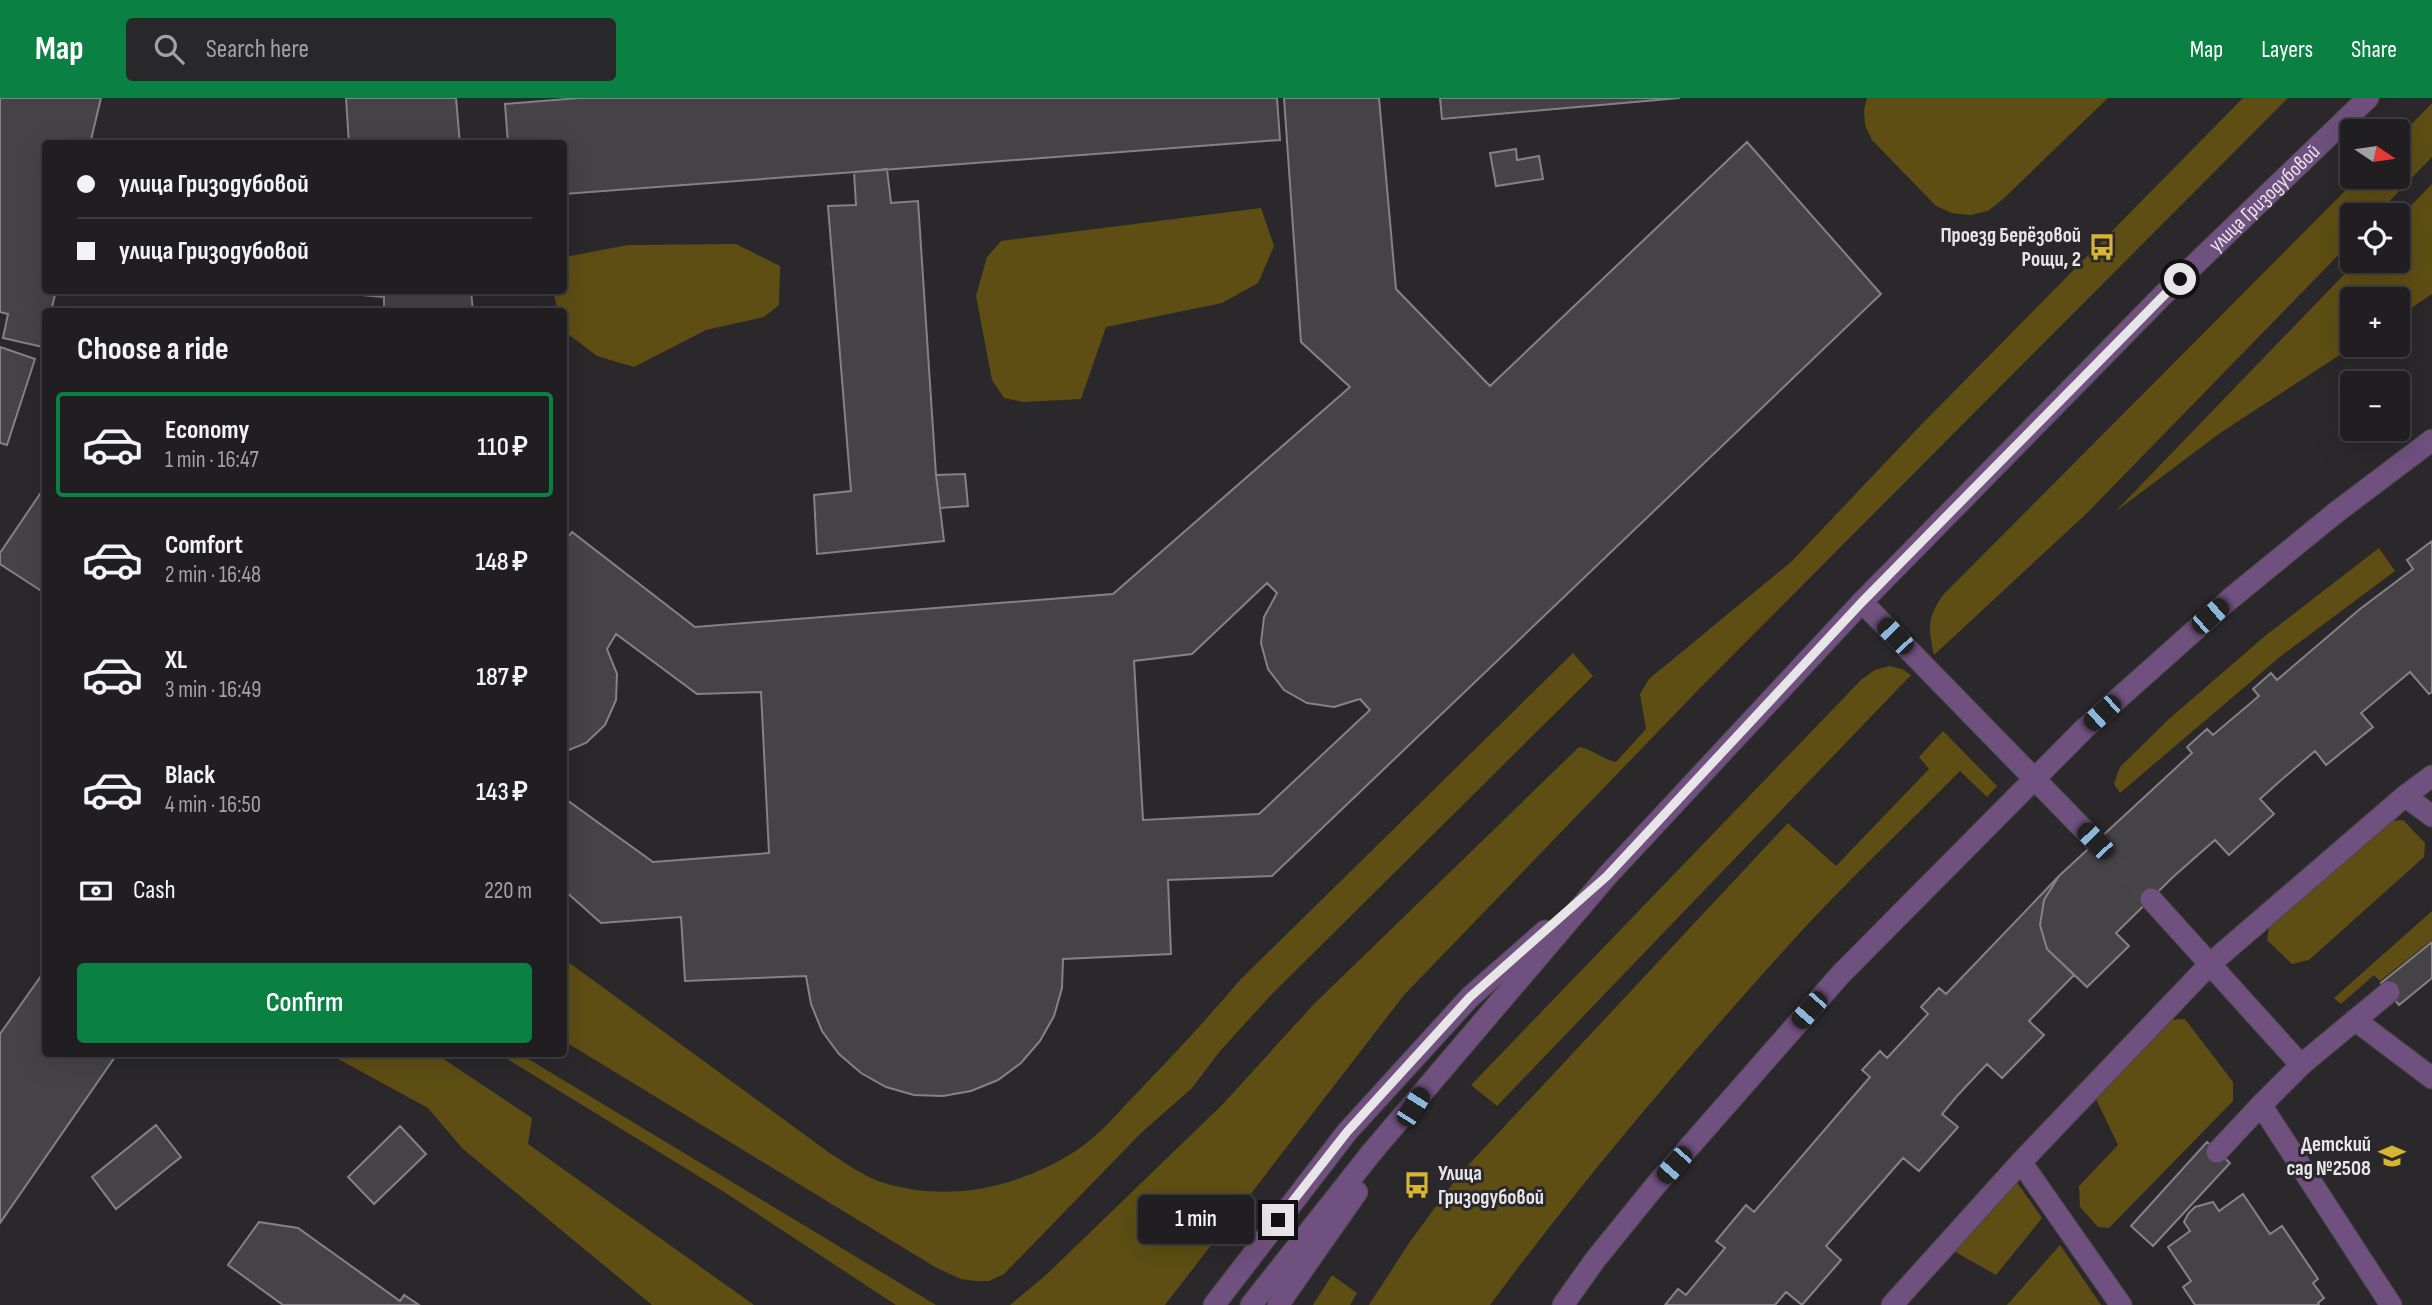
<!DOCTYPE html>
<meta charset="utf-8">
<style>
body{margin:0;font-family:"Sofia Sans Condensed",sans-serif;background:#282729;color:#f1f3f6;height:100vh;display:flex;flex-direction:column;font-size:26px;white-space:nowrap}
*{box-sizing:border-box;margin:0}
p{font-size:23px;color:#a2a2a5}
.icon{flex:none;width:38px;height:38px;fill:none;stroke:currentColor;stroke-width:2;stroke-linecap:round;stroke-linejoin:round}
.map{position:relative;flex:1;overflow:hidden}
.side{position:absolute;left:42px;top:210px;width:525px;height:749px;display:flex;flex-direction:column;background:#201e20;border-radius:7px;box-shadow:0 7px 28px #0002,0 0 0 2px #3d3c3e}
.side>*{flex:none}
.banner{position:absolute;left:42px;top:42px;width:525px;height:154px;border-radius:7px;box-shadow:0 7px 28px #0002,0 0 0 2px #3d3c3e;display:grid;align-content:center;height:154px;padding:0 35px;background:#201e20}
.needle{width:46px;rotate:103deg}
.controls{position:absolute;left:2340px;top:21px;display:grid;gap:14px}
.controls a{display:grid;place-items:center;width:70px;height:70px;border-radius:7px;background:#201e20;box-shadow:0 7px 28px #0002,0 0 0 2px #3d3c3e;font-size:35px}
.end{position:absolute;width:32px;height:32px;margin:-16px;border:9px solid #e7e5e8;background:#111;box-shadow:0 0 0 4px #111}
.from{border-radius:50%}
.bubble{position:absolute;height:49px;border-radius:7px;background:#201e20;box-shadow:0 7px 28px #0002,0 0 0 2px #3d3c3e;font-size:23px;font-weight:600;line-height:49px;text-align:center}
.car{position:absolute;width:21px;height:42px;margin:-21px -10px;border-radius:9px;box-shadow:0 0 5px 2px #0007;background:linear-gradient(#222 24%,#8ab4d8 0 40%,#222 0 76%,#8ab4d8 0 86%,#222 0)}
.banner b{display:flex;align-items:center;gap:24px;height:66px;font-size:26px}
.banner b+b{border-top:2px solid #3d3c3e}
.banner i{width:18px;height:18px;background:#f1f3f6}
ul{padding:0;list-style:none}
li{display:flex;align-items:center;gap:21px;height:105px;margin:0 14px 10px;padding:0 21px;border:4px solid transparent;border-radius:7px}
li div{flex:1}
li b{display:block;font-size:26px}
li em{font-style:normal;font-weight:600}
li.current{border-color:#0b8043}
li>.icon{width:63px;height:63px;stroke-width:1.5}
h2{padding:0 35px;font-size:32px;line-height:84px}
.pay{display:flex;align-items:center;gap:18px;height:77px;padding:0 35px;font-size:26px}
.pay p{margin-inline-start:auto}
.primary-button{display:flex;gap:14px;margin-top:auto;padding:14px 35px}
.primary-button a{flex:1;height:80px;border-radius:7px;background:#0b8043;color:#fff;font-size:28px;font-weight:600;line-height:80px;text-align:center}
header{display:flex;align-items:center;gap:42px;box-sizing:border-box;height:98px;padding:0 35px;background:#0b8043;color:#fff}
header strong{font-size:33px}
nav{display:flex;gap:38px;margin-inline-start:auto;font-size:24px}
.search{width:490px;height:63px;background:#282729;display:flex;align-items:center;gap:18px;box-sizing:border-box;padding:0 24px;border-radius:7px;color:#a2a2a5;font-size:26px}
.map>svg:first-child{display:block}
.green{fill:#5e4e14}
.building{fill:#464347;stroke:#848286;stroke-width:2;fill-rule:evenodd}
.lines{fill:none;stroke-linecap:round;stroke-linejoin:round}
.minor-tunnel{stroke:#464447;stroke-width:21;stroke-dasharray:21 10;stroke-linecap:butt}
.minor-casing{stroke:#484649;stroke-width:23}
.minor{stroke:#6f507e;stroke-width:21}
.route{stroke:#e7e5e8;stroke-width:9}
.labels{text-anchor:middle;stroke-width:6;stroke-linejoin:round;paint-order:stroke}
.street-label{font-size:21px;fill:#e7e5e8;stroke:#2a282b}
.poi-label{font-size:21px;font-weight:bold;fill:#e7e5e8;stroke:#2a282b;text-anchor:end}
</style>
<header>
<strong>Map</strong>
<div class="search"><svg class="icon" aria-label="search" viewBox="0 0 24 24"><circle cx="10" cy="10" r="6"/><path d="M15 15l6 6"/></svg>Search here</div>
<nav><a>Map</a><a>Layers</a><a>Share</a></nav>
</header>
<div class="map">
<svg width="2432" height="1207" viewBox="0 0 2432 1207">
<rect width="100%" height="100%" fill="#2a282b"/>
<!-- green -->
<path class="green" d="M 1867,0 L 2108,0 L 2003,101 L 1988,113 L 1970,117 L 1952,115 L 1936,108 L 1872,42 L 1865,27 L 1864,12 Z
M 2243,0 L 2288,0 L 1702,588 L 1404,897 L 1165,1207 L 1010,1207 L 1046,1177 L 1223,1006 L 1314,906 L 1579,649 C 1593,651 1599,660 1616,664 L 1646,631 L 1640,596 L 1649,581 L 1791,464 L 1920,328 Z
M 2432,5 L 2432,59 L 2376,117 L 2352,117 L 2352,143 L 2086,416 L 1934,557 C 1928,529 1927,520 1943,497 L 2359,79 L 2398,79 L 2398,40 Z
M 2432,86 L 2432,196 L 2398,219 L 2398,201 L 2352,201 L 2352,247 L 2355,247 L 2220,335 L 2115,414 L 2357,163 L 2398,163 L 2398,121 Z
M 1261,110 L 1274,148 L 1258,185 L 1222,205 L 1106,229 L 1081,301 L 1023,304 L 1004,300 L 992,282 L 976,198 L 987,159 L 1001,143 Z
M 736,146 L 780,168 L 779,207 L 764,219 L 706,232 L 634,269 L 597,258 L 564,233 L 564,214 L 558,213 L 553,193 L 564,192 L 565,159 L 628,147 Z
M 2379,450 L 2395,473 L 2281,558 L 2120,695 L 2114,686 L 2120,669 L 2169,621 L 2265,538 Z
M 1573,555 L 1593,578 L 1271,897 L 1220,953 L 1192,990 L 1141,1035 L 1004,1176 L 989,1183 L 975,1183 L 961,1181 L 935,1169 L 564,943 L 564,861 L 831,1056 C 846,1065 862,1077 878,1083 C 945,1106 1019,1090 1077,1052 C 1097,1039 1115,1018 1132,1000 C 1169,962 1205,923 1240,882 Z
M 1889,568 L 1902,571 L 1911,577 L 1497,1008 L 1471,987 L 1862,581 L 1875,572 Z
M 1943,633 L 1997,688 L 1987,699 L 1960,673 C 1906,728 1848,782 1796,839 C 1689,957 1585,1079 1490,1207 L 1369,1207 L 1409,1145 L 1459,1077 L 1788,725 L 1836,768 L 1929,671 L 1919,659 Z
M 2403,722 L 2425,745 L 2424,759 L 2309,862 L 2292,866 L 2267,842 L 2269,829 L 2391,723 Z
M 2432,813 L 2432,842 L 2380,883 L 2374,877 L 2341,906 L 2334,900 Z
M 2185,921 L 2233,984 L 2233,1003 L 2109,1130 L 2098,1129 L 2080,1109 L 2079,1088 L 2118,1047 L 2096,1001 L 2169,922 Z
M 329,956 L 436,956 L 532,1020 L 528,1046 L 754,1207 L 652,1207 L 462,1050 L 428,1010 Z
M 499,956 L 520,956 L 936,1207 L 896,1207 L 721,1092 Z
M 2016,1083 L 2042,1120 L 1996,1177 L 1952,1152 Z
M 2060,1147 L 2101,1207 L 2007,1207 Z
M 1332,1177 L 1357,1195 L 1350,1207 L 1313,1207 Z"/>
<!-- building -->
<path class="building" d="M 0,0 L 101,0 L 90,46 L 46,46 L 46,192 L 56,192 L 51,214 L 46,214 L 46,236 L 43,249 L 3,240 L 8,216 L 0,214 Z
M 346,0 L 456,0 L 460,46 L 349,46 Z
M 579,0 L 1277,0 L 1280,42 L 564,96 L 564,46 L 508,46 L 505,6 Z
M 1284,0 L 1379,0 L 1396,191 L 1490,288 L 1747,44 L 1881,196 L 1272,778 L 1168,782 L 1171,856 L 1063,861 L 1062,890 L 1054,918 L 1040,943 L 1021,965 L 998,982 L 971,993 L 943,998 L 914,997 L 886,989 L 861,975 L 839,956 L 822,933 L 811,906 L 806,878 L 685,883 L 681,819 L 601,825 L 564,792 L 564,700 L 653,764 L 769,755 L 761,594 L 697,596 L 616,536 L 607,551 L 617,576 L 616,602 L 605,627 L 586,645 L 564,654 L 564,444 L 572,434 L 695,529 L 1113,496 L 1350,289 L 1301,244 ZM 1267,485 L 1277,495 L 1264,519 L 1261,545 L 1268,571 L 1284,592 L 1307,605 L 1334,609 L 1360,601 L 1370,612 L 1259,716 L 1143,722 L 1134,563 L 1192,556 Z
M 1440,0 L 1680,0 L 1442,21 Z
M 1516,51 L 1517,62 L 1539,58 L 1543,81 L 1496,88 L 1490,55 Z
M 887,71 L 891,105 L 918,103 L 936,377 L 944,443 L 817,456 L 814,397 L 851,393 L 828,108 L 856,107 L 854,74 Z
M 362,192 L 471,192 L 473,214 L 384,214 L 384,199 L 362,197 Z
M 0,249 L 35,261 L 7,347 L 0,345 Z
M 965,376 L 968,408 L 940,410 L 936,377 Z
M 46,387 L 46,496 L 0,466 L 0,455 Z
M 2432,443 L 2432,594 L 2429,596 L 2410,574 L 2361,615 L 2373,629 L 2326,667 L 2315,653 L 2279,684 L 2260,701 L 2274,716 L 2229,757 L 2215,742 L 2173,779 L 2116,835 L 2129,848 L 2087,889 L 2047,851 L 2040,827 L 2044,802 L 2059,778 L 2192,655 L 2187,649 L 2207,631 L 2213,637 L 2259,598 L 2253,591 L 2271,575 L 2277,582 L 2360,511 L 2413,471 L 2407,462 Z
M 2059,778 L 2044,802 L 2040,827 L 2047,851 L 2074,877 L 2029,923 L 2044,937 L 2002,980 L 1987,966 L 1957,998 L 1942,1016 L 1958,1029 L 1919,1073 L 1903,1060 L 1826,1148 L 1841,1162 L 1802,1207 L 1786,1194 L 1775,1207 L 1665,1207 L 1678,1191 L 1686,1197 L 1725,1150 L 1716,1143 L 1746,1107 L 1754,1114 L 1870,979 L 1862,972 L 1880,953 L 1887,960 L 1928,916 L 1921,909 L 1939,890 L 1946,896 Z
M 2432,844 L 2432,880 L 2399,907 L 2381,885 Z
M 41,878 L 46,881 L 46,956 L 117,956 L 0,1125 L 0,936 Z
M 156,1027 L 181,1059 L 116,1111 L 92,1079 Z
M 400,1028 L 426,1056 L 374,1106 L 348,1079 Z
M 2207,1044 L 2230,1065 L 2153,1148 L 2131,1128 Z
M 2243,1096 L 2270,1136 L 2282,1128 L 2318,1181 L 2313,1185 L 2324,1200 L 2318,1205 L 2319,1207 L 2195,1207 L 2183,1189 L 2191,1183 L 2168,1149 L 2190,1133 L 2184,1124 L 2188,1116 L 2195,1109 L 2213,1104 L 2219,1113 Z
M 259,1124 L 298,1130 L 400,1203 L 404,1197 L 419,1207 L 283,1207 L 228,1167 Z"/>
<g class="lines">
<!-- minor-tunnel -->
<path class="minor-tunnel" d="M 2095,743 L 2151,801"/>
<defs>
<g id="minor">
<path d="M 1862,504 L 2095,743"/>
<path d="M 2405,698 L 2432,718"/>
<path d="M 2151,801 L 2301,967 L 2261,1007 L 2391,1207"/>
<path d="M 2355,922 L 2432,980"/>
<path d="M 2301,967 L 2389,894"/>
<path d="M 2217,1054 L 2261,1007"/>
<path d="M 2021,1064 L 2121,1207"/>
<path d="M 1214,1207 L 1347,1034 L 1470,899 L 1545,833"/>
<path id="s1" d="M 1251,1207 L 1372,1054 L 1607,778 L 1862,504 L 2161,199 L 2368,0"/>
<path d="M 1278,1207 L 1357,1094"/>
<path d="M 1563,1207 L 1595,1162 L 1655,1088 L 1841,876 L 2084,631 L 2230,501 L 2334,416 L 2432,342"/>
<path d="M 1892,1207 L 2021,1064 L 2210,866 L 2405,698 L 2432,678"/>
</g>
</defs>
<!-- minor casing -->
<use href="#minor" class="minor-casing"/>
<!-- minor -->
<use href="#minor" class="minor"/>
</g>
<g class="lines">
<!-- route -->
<path class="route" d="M 1278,1122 L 1347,1034 L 1470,899 L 1607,778 L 1862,504 L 2180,181"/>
</g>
<!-- icons -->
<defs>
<symbol id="bus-bare" viewBox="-9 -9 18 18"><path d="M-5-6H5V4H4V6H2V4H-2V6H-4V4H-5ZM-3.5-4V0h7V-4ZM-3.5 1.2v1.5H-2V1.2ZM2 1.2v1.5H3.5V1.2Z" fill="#d7b434" stroke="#2a282b" stroke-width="2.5" paint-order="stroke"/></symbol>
<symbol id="school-bare" viewBox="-9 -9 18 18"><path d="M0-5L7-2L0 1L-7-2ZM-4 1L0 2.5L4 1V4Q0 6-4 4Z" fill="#d7b434" stroke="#2a282b" stroke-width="2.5" paint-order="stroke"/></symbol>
</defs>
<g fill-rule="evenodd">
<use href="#bus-bare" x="2083" y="130" width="38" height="38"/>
<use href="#school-bare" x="2373" y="1039" width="38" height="38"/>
<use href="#bus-bare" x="1398" y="1068" width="38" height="38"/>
</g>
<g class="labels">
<!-- street labels -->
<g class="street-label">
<text dy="7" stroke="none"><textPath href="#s1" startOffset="1502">улица Гризодубовой</textPath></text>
</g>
<!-- poi labels -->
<g class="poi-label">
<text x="2081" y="144">Проезд Берёзовой<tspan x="2081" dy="24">Рощи, 2</tspan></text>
<text x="2371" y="1053">Детский<tspan x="2371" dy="24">сад №2508</tspan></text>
<text x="1438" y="1082" text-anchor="start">Улица<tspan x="1438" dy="24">Гризодубовой</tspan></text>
</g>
</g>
</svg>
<div class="controls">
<a><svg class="needle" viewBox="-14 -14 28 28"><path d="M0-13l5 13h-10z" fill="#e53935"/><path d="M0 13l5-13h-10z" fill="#a2a2a5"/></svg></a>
<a><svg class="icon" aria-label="locate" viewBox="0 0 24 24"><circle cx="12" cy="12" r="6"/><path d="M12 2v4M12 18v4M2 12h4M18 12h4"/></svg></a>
<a>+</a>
<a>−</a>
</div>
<i class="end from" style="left:2180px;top:181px"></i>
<i class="end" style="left:1278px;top:1122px"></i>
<div class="bubble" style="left:1138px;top:1097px;width:116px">1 min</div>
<i class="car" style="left:2210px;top:518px;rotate:49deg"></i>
<i class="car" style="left:1895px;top:538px;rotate:316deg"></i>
<i class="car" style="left:2102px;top:615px;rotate:228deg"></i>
<i class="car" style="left:2095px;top:743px;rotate:316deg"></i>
<i class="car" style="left:1809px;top:912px;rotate:221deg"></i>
<i class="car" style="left:1413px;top:1009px;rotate:32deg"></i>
<i class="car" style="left:1674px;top:1067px;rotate:221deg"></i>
<div class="banner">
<b><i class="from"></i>улица Гризодубовой</b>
<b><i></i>улица Гризодубовой</b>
</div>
<section class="side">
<h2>Choose a ride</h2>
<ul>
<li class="current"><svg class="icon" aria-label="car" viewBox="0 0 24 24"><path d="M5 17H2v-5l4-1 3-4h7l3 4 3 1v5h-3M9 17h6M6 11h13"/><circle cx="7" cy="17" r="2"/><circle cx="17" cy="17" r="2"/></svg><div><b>Economy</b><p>1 min · 16:47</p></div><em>110 ₽</em></li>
<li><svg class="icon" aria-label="car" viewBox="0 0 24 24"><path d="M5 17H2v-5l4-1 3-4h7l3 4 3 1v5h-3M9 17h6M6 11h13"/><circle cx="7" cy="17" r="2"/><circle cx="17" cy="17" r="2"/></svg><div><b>Comfort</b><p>2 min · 16:48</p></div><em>148 ₽</em></li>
<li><svg class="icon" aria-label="car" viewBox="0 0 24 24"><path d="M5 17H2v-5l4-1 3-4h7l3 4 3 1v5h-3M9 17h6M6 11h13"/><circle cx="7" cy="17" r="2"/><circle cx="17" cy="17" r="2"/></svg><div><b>XL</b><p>3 min · 16:49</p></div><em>187 ₽</em></li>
<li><svg class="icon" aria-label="car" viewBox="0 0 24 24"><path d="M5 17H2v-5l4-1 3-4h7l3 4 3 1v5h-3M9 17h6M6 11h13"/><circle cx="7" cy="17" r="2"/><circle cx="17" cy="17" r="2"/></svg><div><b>Black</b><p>4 min · 16:50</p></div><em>143 ₽</em></li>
</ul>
<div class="pay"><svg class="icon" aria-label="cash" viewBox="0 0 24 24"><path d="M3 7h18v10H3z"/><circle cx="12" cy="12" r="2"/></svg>Cash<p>220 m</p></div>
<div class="primary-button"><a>Confirm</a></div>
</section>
</div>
